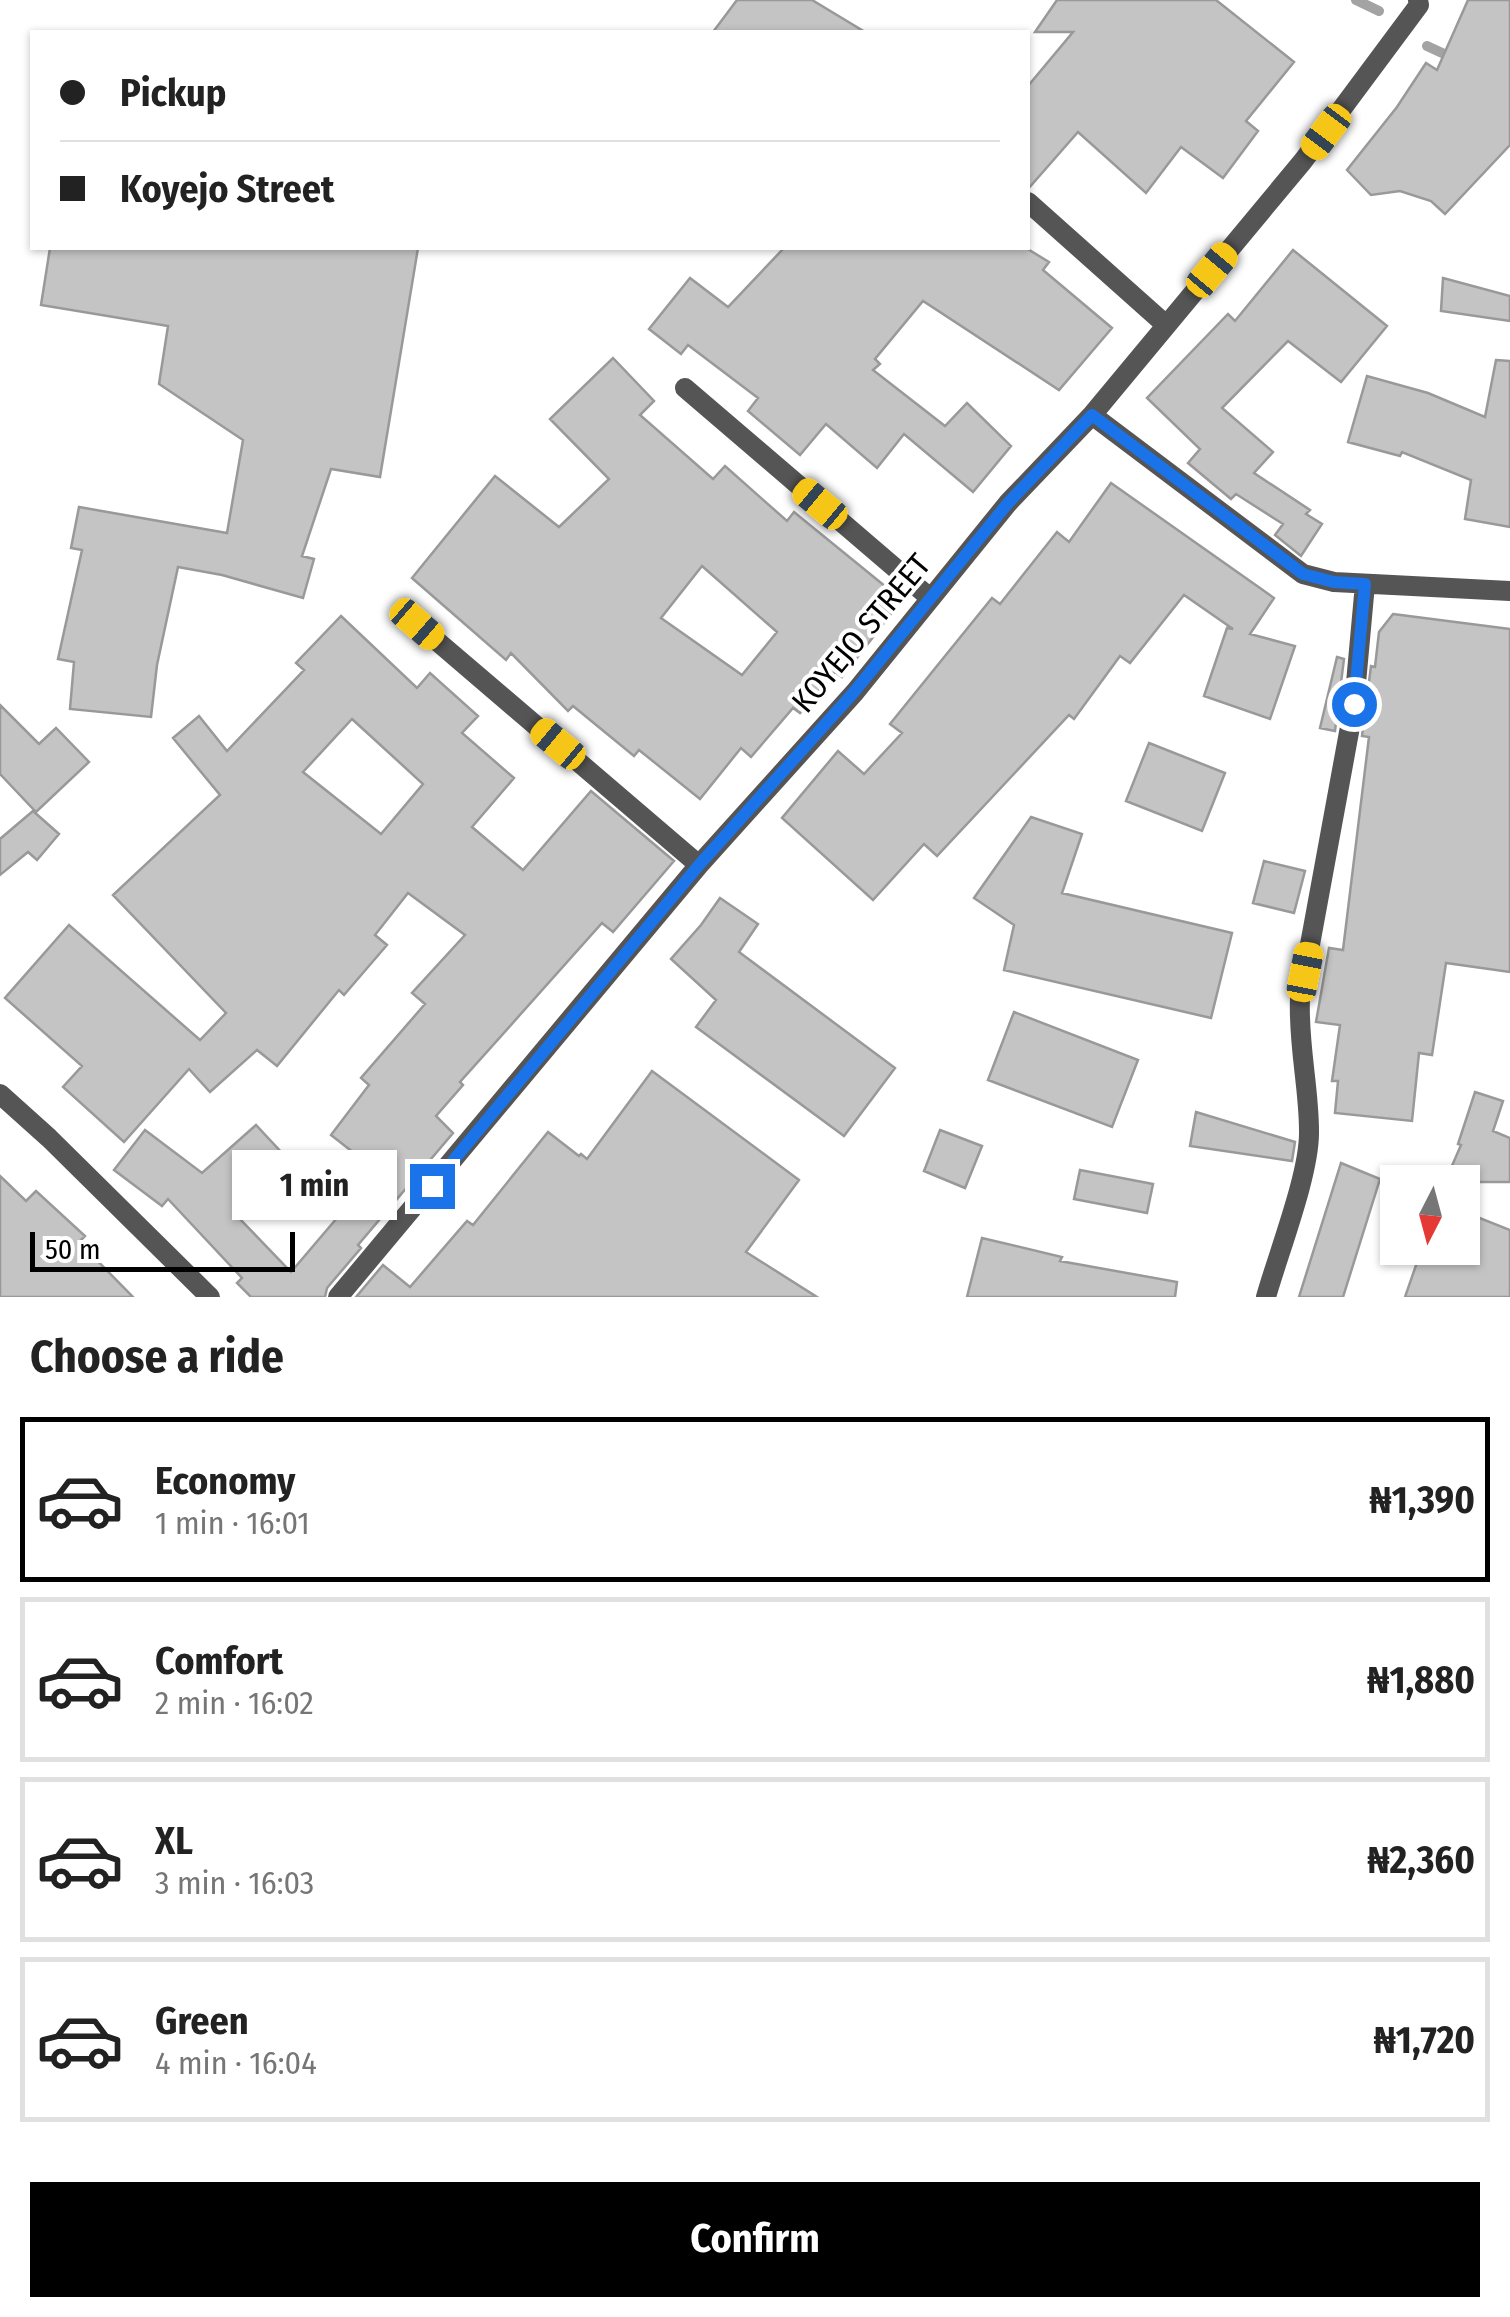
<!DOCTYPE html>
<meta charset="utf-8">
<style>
body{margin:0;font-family:"Fira Sans Condensed",sans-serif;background:#f2f2f2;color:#222;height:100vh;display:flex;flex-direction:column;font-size:38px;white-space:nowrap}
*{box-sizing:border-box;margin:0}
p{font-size:32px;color:#767676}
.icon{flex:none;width:55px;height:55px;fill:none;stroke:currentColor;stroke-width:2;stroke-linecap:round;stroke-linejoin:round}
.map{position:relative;height:1297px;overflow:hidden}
.drawer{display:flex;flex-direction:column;background:#fff;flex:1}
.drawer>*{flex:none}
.guide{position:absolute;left:30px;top:30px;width:1000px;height:220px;border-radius:0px;box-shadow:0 2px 8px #0004;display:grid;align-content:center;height:220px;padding:0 30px;background:#fff}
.needle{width:65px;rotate:186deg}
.fabs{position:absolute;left:1380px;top:1165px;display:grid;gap:20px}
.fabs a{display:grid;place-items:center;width:100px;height:100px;border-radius:0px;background:#fff;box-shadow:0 2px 8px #0004;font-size:50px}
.scale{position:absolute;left:30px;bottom:25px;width:265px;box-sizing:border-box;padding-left:10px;border:5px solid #000;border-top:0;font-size:28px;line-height:35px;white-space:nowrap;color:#000;-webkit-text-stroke:8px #fff;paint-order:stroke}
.end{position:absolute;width:45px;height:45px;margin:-22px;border:12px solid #1a73e8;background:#fff;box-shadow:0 0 0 5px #fff}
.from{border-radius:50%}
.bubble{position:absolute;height:70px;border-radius:0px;background:#fff;box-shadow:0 2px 8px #0004;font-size:32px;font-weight:700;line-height:70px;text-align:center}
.car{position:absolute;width:30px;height:60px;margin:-30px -15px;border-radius:12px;box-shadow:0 0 8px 2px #0007;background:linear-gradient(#f5c518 24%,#345 0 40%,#f5c518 0 76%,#345 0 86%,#f5c518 0)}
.guide b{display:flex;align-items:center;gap:35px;height:95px;font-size:38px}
.guide b+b{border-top:2px solid #e0e0e0}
.guide i{width:25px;height:25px;background:#222}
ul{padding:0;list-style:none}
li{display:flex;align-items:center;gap:30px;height:165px;margin:0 20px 15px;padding:0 10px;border:5px solid #e0e0e0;border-radius:0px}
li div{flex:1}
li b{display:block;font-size:38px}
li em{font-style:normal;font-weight:700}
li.selected{border-color:#000}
li>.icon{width:90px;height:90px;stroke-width:1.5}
h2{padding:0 30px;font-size:45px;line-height:120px}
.primary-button{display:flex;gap:20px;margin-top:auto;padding:20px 30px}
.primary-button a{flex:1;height:115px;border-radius:0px;background:#000;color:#fff;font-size:40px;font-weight:700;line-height:115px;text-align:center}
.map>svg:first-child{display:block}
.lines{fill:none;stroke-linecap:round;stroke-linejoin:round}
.stream{stroke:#a3a3a3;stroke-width:10}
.building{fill:#c4c4c4;stroke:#999;stroke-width:2.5;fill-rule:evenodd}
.minor{stroke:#555;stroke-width:20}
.tertiary{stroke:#555;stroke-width:20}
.route{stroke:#1a73e8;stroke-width:12}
.labels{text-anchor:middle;stroke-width:8;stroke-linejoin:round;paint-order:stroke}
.street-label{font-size:32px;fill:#000;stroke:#fff}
</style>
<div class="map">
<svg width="1510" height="1297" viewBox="0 0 1510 1297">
<rect width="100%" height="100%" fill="#fff"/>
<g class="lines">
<!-- stream -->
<path class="stream" d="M 1356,0 L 1379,11
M 1427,46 L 1455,59"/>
</g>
<!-- building -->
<path class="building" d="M 737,0 L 812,0 L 865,32 L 713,32 Z
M 1057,0 L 1216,0 L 1294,62 L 1246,121 L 1258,131 L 1223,178 L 1181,147 L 1146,193 L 1078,132 L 1028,189 L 1028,86 L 1073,32 L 1035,32 Z
M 1468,0 L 1510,0 L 1510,145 L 1445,214 L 1431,201 L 1400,191 L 1371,195 L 1347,170 L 1397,107 L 1426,63 L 1437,70 Z
M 50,248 L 418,248 L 380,477 L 331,469 L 302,556 L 314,559 L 303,598 L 222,575 L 178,567 L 157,665 L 151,717 L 70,709 L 74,662 L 58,659 L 82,550 L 71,548 L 79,507 L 227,533 L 243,440 L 159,384 L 168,326 L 41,305 Z
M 784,248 L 1026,248 L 1049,262 L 1043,270 L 1112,328 L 1059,390 L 923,301 L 875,359 L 880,364 L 873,370 L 945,426 L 967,403 L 1011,446 L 973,492 L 904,434 L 877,468 L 826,424 L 800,455 L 748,411 L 758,398 L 688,345 L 681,354 L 649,329 L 690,278 L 728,307 Z
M 1293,250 L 1387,326 L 1341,382 L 1288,341 L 1222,408 L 1273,452 L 1254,473 L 1310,510 L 1306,514 L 1322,524 L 1301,556 L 1275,535 L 1283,524 L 1236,494 L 1231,499 L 1188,463 L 1200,449 L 1147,398 L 1228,314 L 1235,321 Z
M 1443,278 L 1510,296 L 1510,321 L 1441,311 Z
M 613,358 L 654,401 L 640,415 L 713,479 L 725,466 L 787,521 L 794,512 L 902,600 L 842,677 L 835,672 L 800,713 L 793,708 L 751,757 L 741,748 L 700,799 L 639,750 L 634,756 L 573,706 L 568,711 L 511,653 L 506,660 L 412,578 L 495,476 L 559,527 L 609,479 L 550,419 ZM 702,566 L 777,632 L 742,675 L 661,618 Z
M 1496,360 L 1510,361 L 1510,527 L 1465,519 L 1471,480 L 1402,452 L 1400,456 L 1348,442 L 1367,376 L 1428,393 L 1485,417 Z
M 1111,483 L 1274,598 L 1250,634 L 1295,646 L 1270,719 L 1204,696 L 1227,628 L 1233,629 L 1184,595 L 1130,663 L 1120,656 L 1074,719 L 1069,715 L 937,856 L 924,844 L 873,900 L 782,818 L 838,751 L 864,774 L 902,733 L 890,724 L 992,598 L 1000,604 L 1057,532 L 1069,542 Z
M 1393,614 L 1510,629 L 1510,972 L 1446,963 L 1432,1055 L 1419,1053 L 1412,1121 L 1335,1113 L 1338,1081 L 1332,1081 L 1340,1025 L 1316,1022 L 1329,948 L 1343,950 L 1369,737 L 1362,736 L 1371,666 L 1375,667 L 1379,632 Z
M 341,616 L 417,688 L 430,673 L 478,716 L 462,733 L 514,778 L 472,827 L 523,870 L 591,791 L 674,861 L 613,932 L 602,923 L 460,1082 L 463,1085 L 436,1116 L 453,1133 L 358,1245 L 361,1248 L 327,1288 L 325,1297 L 251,1297 L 237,1283 L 242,1278 L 168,1199 L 162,1206 L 114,1170 L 145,1130 L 202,1173 L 256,1125 L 295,1167 L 239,1218 L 291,1272 L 377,1171 L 331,1135 L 369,1085 L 361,1078 L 425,1004 L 412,993 L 465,935 L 408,893 L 375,935 L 387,945 L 344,995 L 339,990 L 277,1066 L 257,1050 L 210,1092 L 189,1069 L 124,1142 L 63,1087 L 82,1066 L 5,998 L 69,925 L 200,1040 L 226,1013 L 113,895 L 220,795 L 173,738 L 199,716 L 227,751 L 304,670 L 296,663 ZM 352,719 L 423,784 L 381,834 L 303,772 Z
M 1337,657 L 1344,659 L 1335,731 L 1320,728 Z
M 0,705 L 39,744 L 56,728 L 89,762 L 36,812 L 0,774 Z
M 1149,743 L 1225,773 L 1202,831 L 1126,801 Z
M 33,811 L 59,834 L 37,860 L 28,852 L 0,875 L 0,839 Z
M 1031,817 L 1082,834 L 1062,893 L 1232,933 L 1211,1018 L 1004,970 L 1014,925 L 974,898 Z
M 1264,861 L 1305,871 L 1294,913 L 1253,903 Z
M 720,898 L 758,924 L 739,952 L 895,1068 L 844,1136 L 696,1027 L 716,1000 L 671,959 L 701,925 Z
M 1014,1012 L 1138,1060 L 1112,1127 L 988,1080 Z
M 652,1071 L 799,1180 L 746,1252 L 817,1297 L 356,1297 L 383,1265 L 410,1287 L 467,1221 L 473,1225 L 548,1132 L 579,1156 L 581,1154 L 587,1159 Z
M 1475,1092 L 1503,1101 L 1493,1131 L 1510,1138 L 1510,1182 L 1445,1182 L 1461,1145 L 1458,1144 Z
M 1196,1112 L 1295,1142 L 1292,1161 L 1190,1146 Z
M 940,1130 L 982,1146 L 965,1188 L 924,1171 Z
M 1341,1163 L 1380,1179 L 1343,1297 L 1299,1297 Z
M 1080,1170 L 1153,1184 L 1147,1213 L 1074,1199 Z
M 0,1176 L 26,1201 L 36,1191 L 85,1236 L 79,1242 L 133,1297 L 0,1297 Z
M 1462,1211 L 1510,1230 L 1510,1297 L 1405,1297 L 1422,1248 L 1462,1248 Z
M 982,1238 L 1062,1257 L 1060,1261 L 1177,1282 L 1175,1297 L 967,1297 Z"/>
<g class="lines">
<!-- minor -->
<path class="minor" d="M 1028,202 L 1166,325
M 685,388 L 929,597
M 1092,415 L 1303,574 L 1334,582 L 1510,591
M 417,624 L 699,865
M 338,1297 L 699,865 L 855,692 L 1008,503 L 1092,415 L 1303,161 L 1419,5 L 1418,0
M 1266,1297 C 1278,1254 1310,1173 1309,1131 C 1309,1087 1298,1044 1300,999 L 1354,705 L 1365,584"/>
<!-- tertiary -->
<path class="tertiary" d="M 0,1094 L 49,1138 L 210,1297"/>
</g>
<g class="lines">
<!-- route -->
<path class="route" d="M 432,1186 L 699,865 L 854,692 L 1008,503 L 1092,415 L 1303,574 L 1334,582 L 1365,584 L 1354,704"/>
</g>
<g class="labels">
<!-- street labels -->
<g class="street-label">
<text transform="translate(861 633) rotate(-50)" y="11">KOYEJO STREET</text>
</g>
</g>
</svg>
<div class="fabs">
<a><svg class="needle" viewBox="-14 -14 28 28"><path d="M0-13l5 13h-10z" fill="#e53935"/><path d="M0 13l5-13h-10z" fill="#767676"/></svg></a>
</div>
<div class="scale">50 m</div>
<i class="end from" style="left:1354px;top:704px"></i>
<i class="end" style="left:432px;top:1186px"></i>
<div class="bubble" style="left:232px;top:1150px;width:165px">1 min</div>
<i class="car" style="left:1326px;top:132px;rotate:217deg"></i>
<i class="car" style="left:1212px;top:270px;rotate:40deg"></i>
<i class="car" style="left:820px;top:504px;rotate:310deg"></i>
<i class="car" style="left:417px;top:624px;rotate:131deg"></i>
<i class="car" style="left:558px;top:744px;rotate:310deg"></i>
<i class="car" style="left:1305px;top:972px;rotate:11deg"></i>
<div class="guide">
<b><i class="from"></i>Pickup</b>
<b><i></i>Koyejo Street</b>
</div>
</div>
<section class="drawer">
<h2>Choose a ride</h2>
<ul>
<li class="selected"><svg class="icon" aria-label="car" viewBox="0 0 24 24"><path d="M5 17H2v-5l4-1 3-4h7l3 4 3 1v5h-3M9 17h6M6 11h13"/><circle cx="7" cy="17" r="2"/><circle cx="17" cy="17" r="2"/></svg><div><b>Economy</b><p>1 min · 16:01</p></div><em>₦1,390</em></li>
<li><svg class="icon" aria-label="car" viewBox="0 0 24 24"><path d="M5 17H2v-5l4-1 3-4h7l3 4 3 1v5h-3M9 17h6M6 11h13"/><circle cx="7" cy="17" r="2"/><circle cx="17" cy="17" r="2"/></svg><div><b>Comfort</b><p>2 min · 16:02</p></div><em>₦1,880</em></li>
<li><svg class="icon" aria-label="car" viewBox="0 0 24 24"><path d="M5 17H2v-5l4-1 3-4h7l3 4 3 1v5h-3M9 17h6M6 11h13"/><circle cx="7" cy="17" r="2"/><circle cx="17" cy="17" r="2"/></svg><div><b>XL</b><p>3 min · 16:03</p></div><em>₦2,360</em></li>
<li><svg class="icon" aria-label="car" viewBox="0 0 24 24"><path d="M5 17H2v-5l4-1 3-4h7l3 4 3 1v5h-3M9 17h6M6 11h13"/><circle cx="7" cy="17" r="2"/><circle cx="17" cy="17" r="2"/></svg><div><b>Green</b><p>4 min · 16:04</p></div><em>₦1,720</em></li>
</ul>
<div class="primary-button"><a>Confirm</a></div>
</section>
